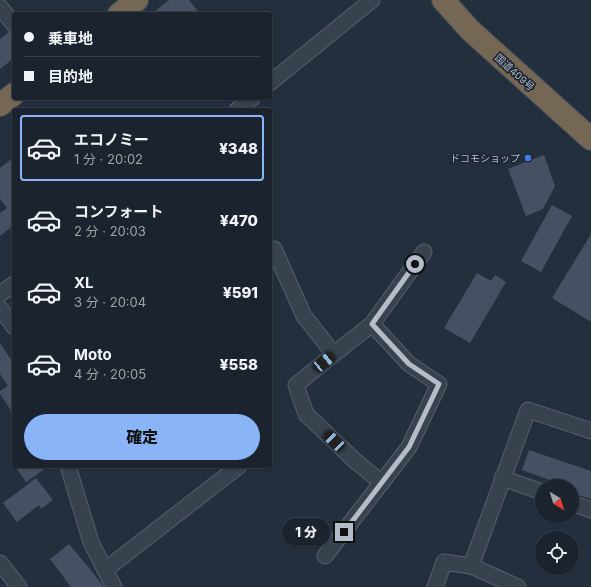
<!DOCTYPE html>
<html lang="ja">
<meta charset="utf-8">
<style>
body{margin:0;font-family:Inter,"Noto Sans JP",sans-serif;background:#242b36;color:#f1f3f6;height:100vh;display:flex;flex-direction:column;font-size:15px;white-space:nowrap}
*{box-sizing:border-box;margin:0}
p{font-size:13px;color:#a0a4aa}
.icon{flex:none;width:22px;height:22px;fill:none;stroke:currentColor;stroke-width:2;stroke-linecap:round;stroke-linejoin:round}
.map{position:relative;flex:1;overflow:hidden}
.panel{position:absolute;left:12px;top:108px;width:260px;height:360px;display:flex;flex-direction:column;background:#1b232e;border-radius:4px;box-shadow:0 1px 3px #0004,0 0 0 1px #39404a}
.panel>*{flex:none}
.hud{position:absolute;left:12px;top:12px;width:260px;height:88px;border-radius:4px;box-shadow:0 1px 3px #0004,0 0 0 1px #39404a;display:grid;align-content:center;height:88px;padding:0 12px;background:#1b232e}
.needle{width:26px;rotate:142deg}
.fabs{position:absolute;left:535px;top:479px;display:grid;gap:8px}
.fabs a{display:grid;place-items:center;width:44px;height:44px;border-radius:50%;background:#1b232e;box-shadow:0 1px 3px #0004,0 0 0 1px #39404a;font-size:20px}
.end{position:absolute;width:18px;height:18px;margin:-9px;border:5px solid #b4bcc9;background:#111;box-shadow:0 0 0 2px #111}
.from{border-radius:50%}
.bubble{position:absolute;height:28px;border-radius:14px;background:#1b232e;box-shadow:0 1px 3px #0004,0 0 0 1px #39404a;font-size:13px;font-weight:800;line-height:28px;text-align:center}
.car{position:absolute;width:12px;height:24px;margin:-12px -6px;border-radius:5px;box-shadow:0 0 3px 1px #0007;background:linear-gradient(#222 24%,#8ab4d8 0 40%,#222 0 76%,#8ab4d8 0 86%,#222 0)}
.hud b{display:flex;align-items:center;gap:14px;height:38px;font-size:15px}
.hud b+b{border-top:1px solid #39404a}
.hud i{width:10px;height:10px;background:#f1f3f6}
ul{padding:7px 0 0;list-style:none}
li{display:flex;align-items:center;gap:12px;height:66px;margin:0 8px 6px;padding:0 4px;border:2px solid transparent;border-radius:4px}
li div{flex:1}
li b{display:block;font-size:15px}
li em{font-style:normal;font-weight:800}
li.active{border-color:#8ab4f8}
li>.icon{width:36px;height:36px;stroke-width:1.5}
.button{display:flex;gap:8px;margin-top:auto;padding:8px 12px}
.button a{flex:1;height:46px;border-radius:24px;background:#8ab4f8;color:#111;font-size:16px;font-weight:800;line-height:46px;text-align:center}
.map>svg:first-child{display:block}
.building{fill:#455162}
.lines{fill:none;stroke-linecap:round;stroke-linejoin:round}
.street-casing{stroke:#565f6c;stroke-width:17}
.highway-casing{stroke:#434c59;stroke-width:24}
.street{stroke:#38414e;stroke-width:15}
.highway{stroke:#746855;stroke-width:22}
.route{stroke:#b4bcc9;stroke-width:5}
.shop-dot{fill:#3f7fe0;stroke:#1d2633;stroke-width:1.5}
.labels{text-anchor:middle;stroke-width:3.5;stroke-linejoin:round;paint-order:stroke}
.street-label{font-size:10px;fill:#b4bcc9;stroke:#1d2633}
.poi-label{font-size:10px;fill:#b4bcc9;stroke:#1d2633;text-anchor:end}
</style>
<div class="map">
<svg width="591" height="587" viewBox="0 0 591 587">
<rect width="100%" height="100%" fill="#242f3e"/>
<!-- building -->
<path class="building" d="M 169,0 L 189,0 L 200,14 L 151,14 Z
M 9,32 L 14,34 L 14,58 L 0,69 L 0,39 Z
M 544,155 L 555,186 L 543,209 L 526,216 L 508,169 Z
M 14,157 L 14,225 L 0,236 L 0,213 L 7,208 L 0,199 L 0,168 Z
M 552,205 L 572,216 L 541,272 L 521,261 Z
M 591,234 L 591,322 L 552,298 Z
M 477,273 L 491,281 L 495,275 L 506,282 L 470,343 L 444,328 Z
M 0,343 L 14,364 L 14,415 L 0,394 L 0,391 L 8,386 L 0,374 Z
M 529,450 L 591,471 L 591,499 L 572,493 L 572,486 L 557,486 L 558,483 L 522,470 Z
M 15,466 L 49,466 L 26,482 Z
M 36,478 L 53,500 L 41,509 L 39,505 L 17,522 L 3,503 Z
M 69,544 L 90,569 L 104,587 L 71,587 L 50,559 Z"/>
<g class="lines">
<defs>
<path id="street" d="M 0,7 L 14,25
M 270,83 L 372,0
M 237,110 L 252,98
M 274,249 L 304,316 L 334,354 L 296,385 L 306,414 L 353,459 L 382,483
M 0,294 L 14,284
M 0,308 L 14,327
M 334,354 L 372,324 L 424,252
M 68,466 L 91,542 L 105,570 L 114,587
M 502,478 L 542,492
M 572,503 L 591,510
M 325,556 L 409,447 L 439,384 L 409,364 L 372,324
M 0,563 L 19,587
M 471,566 L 528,410 L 591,431
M 105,570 L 239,466
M 435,587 L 444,562 L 471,566 L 518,587"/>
<path id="highway" d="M 443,0 L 470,30 L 591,139
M 119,14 L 137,0
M 0,105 L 14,94"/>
</defs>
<!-- street casing -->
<use href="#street" class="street-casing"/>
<!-- highway casing -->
<use href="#highway" class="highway-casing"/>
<!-- street -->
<use href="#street" class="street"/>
<!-- highway -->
<use href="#highway" class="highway"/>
</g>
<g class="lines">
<!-- route -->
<path class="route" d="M 344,532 L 409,447 L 439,384 L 409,364 L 372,324 L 415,264"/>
</g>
<!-- markers -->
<circle class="shop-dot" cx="528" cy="158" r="4"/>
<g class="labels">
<!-- street labels -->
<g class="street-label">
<text transform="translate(515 72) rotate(42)" y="4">国道409号</text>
</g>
<!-- poi labels -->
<g class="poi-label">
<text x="520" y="162">ドコモショップ</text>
</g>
</g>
</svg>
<div class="fabs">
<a><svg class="needle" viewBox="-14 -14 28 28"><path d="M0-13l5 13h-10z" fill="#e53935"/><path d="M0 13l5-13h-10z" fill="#a0a4aa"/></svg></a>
<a><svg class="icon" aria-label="locate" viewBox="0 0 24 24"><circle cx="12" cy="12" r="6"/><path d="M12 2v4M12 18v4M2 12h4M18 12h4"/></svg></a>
</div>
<i class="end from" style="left:415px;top:264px"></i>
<i class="end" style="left:344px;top:532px"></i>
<div class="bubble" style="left:282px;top:518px;width:48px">1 分</div>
<i class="car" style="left:324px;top:362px;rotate:51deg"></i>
<i class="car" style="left:334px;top:441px;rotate:314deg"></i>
<div class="hud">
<b><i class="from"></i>乗車地</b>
<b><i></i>目的地</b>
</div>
<section class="panel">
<ul>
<li class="active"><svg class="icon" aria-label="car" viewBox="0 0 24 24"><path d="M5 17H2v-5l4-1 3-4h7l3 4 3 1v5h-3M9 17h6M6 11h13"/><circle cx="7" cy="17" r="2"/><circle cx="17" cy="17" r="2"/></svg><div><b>エコノミー</b><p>1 分 · 20:02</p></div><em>¥348</em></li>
<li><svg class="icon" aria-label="car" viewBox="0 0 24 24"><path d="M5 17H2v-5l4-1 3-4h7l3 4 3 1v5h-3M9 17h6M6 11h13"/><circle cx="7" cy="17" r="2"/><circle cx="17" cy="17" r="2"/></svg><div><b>コンフォート</b><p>2 分 · 20:03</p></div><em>¥470</em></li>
<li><svg class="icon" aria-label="car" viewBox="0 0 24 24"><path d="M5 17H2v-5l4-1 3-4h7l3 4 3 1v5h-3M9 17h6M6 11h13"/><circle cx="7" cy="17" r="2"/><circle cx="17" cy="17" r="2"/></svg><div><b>XL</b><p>3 分 · 20:04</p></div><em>¥591</em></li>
<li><svg class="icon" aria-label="car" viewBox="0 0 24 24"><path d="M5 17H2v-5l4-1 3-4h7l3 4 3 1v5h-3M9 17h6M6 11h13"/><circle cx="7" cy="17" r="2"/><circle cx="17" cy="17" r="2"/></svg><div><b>Moto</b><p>4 分 · 20:05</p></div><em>¥558</em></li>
</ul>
<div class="button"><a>確定</a></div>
</section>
</div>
